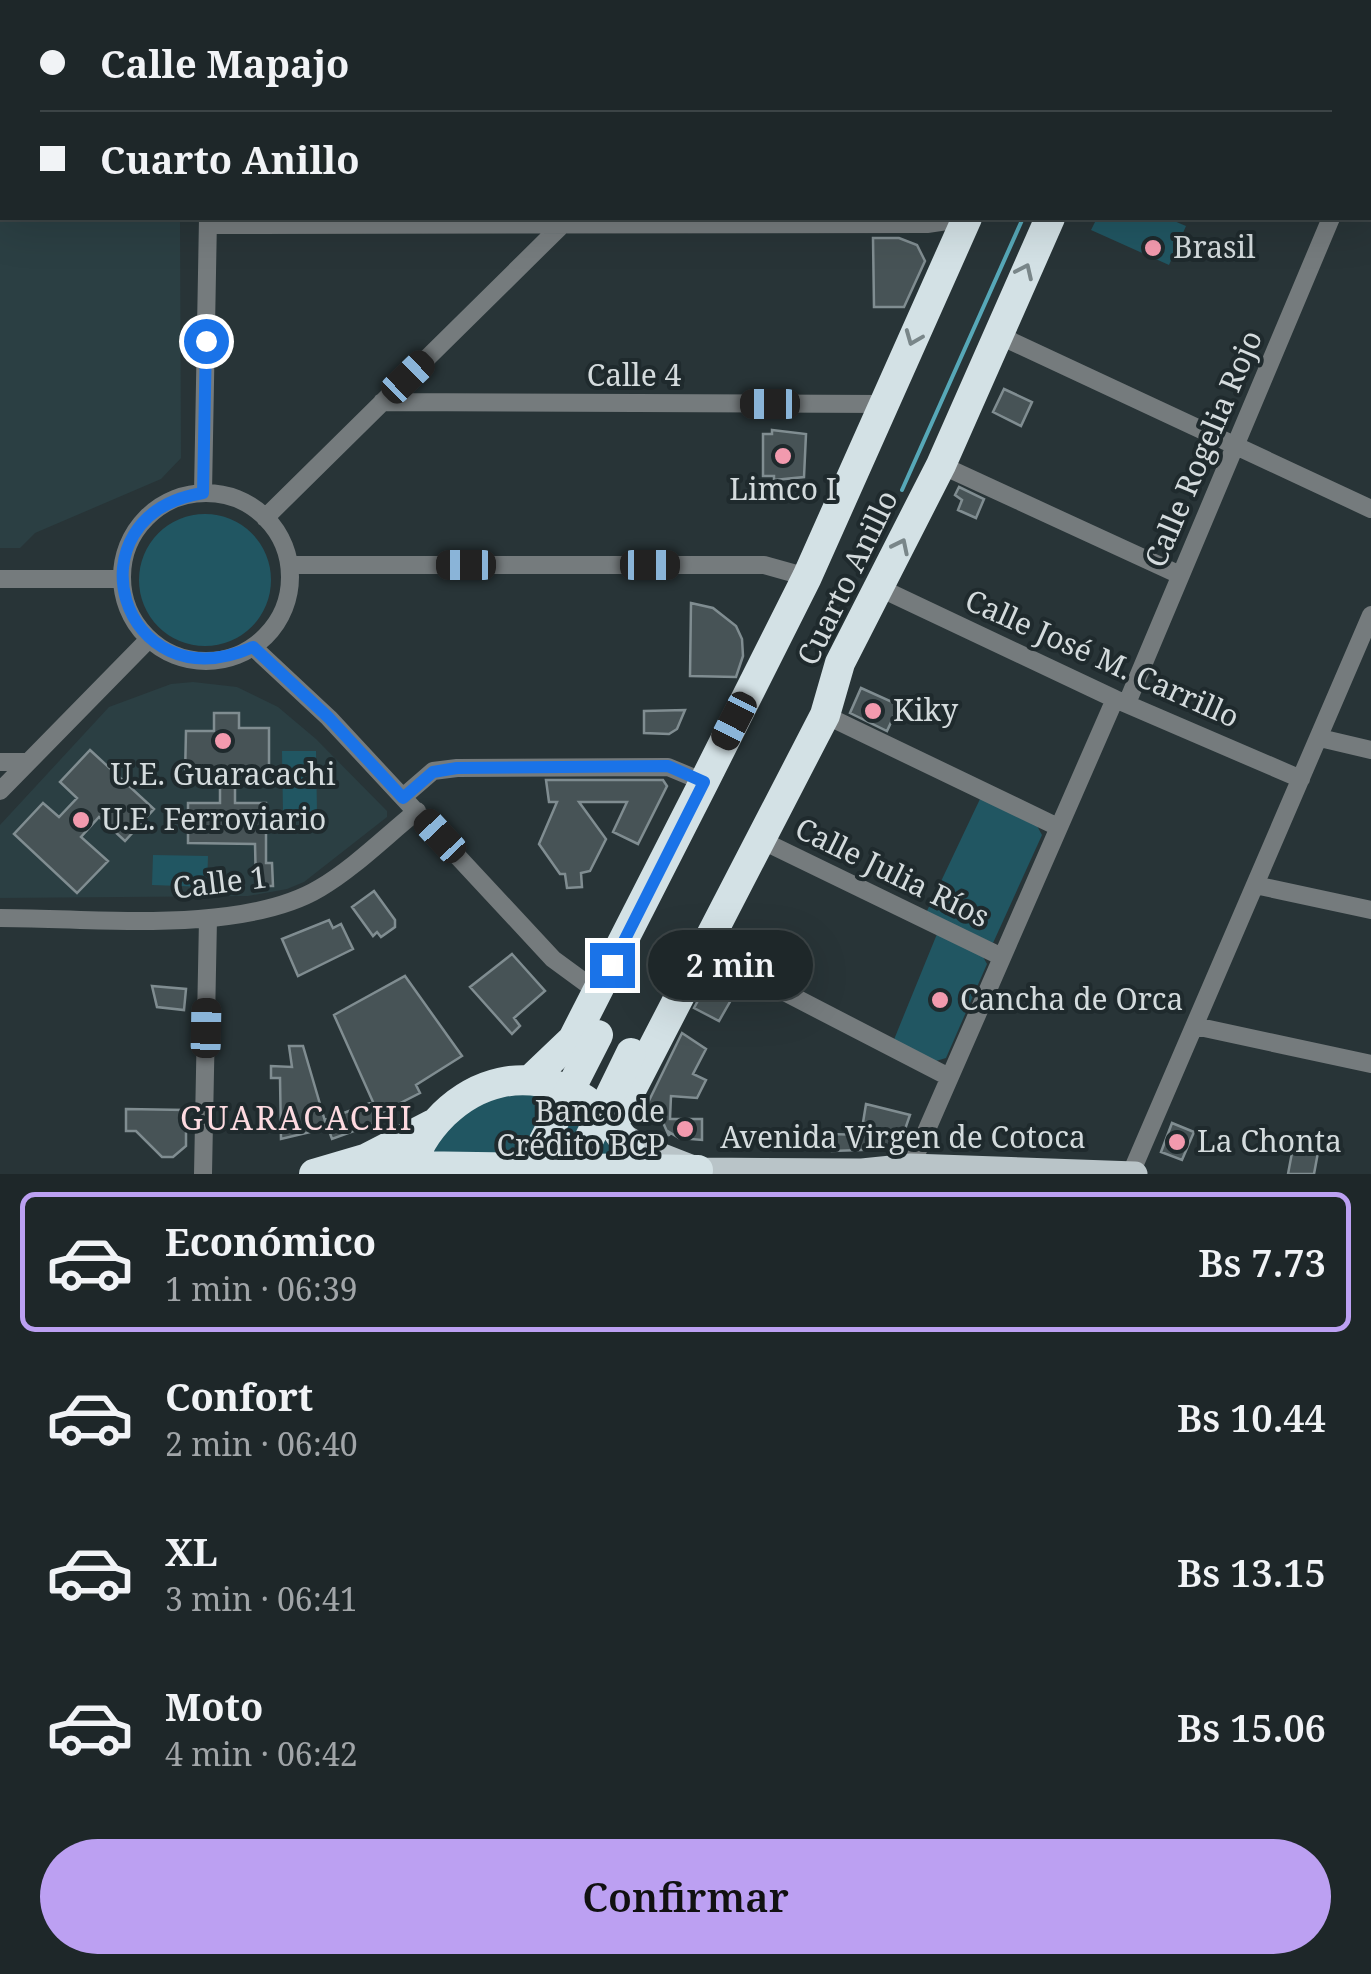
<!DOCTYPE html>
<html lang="es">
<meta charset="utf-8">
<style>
body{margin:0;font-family:"Noto Serif",serif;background:#262f31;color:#f1f3f6;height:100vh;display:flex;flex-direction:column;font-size:38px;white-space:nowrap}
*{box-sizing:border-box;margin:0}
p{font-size:32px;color:#a1a5a8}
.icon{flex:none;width:55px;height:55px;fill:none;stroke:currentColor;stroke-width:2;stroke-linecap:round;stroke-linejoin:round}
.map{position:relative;height:1174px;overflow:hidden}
.details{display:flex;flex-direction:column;background:#1e2729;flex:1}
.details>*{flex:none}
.guide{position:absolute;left:0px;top:0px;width:1372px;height:220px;box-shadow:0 10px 40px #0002,0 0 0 2px #3c4446;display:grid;align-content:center;height:220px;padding:0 40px;background:#1e2729}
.end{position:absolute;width:45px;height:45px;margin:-22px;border:12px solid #1a73e8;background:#fff;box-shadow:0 0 0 5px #fff}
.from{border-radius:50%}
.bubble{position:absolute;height:70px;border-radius:35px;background:#1e2729;box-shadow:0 10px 40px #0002,0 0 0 2px #3c4446;font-size:32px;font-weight:600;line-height:70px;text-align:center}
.car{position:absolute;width:30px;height:60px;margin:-30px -15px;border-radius:12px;box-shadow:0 0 8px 2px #0007;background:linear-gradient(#222 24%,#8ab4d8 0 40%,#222 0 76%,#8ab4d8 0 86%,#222 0)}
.guide b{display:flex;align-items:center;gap:35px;height:95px;font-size:38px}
.guide b+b{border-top:2px solid #3c4446}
.guide i{width:25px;height:25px;background:#f1f3f6}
ul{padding:18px 0 0;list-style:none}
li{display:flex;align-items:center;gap:30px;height:140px;margin:0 20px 15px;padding:0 20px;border:5px solid transparent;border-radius:15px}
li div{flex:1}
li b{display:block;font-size:38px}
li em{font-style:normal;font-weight:600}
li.on{border-color:#bca0f2}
li>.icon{width:90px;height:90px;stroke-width:1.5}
.cta{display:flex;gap:20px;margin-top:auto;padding:20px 40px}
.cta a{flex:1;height:115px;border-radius:60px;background:#bca0f2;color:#111;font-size:40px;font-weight:600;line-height:115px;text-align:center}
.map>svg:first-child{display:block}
.built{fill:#2b3f43}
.green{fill:#215662}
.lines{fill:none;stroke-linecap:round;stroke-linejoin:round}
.stream{stroke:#57a8b8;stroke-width:4}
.building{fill:#475356;stroke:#808d91;stroke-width:2.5}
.lane{stroke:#757b7d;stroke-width:9}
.street{stroke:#757b7d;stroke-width:18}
.secondary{stroke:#9ba5a7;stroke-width:20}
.primary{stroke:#b9c4c8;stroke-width:25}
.highway{stroke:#d3e1e5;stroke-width:30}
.highway-bridge{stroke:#d3e1e5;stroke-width:30}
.oneway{stroke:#798689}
.route{stroke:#1a73e8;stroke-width:12}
.poi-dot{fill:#f29aae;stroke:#1f2a2d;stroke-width:4}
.labels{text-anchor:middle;stroke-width:8;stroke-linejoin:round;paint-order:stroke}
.poi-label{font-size:30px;fill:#d4dbdd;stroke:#1f2a2d;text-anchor:start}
.street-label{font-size:30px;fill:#d4dbdd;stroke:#1f2a2d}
.neighbourhood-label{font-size:32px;letter-spacing:2.5px;fill:#fddae0;stroke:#1f2a2d}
</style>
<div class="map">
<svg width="1371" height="1174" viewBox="0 0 1371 1174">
<rect width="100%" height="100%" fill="#283437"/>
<!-- built -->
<path class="built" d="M 0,0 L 179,0 L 2,2 L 2,218 L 180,218 L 181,458 L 161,479 L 35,533 L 20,548 L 0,548 Z
M 193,682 L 237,687 L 278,707 L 316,739 L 387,811 L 387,817 L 304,882 L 287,889 L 248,896 L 0,898 L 0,825 L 109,707 L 171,684 Z"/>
<!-- green -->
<path class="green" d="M 1097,218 L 1167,218 L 1186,226 L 1169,265 L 1091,230 Z
M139 580a66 66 0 1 1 132 0a66 66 0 1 1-132 0Z
M 282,751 L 316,751 L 317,813 L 283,813 Z
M 980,799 L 1036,824 L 1042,835 L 993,943 L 926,913 Z
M 153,855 L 208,856 L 207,887 L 152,885 Z
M 937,934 L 982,955 L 987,964 L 946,1058 L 936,1061 L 893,1042 Z
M 515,1092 C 577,1096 587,1117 623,1163 L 429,1156 C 456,1116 468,1104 515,1092 Z"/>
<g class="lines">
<!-- stream -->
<path class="stream" d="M 1248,0 L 1254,2
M 1119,2 L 1120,0
M 1370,52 L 1371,52
M 902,490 L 1023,218"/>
</g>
<!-- building -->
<path class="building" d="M 873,238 L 899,238 L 917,245 L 925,261 L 904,307 L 874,307 Z
M 1004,389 L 1032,402 L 1021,426 L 993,412 Z
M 772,430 L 806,434 L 804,477 L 774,480 L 774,476 L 763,476 L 763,434 L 772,434 Z
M 959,487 L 984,499 L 976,518 L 958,510 L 962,500 L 955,495 Z
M 691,603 L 713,608 L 736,626 L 742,639 L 743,656 L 736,677 L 690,676 Z
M 861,688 L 899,705 L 887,731 L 850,713 Z
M 685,710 L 677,729 L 669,734 L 644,733 L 644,711 Z
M 214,713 L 239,713 L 239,728 L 269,728 L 269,775 L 235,775 L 235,803 L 266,803 L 266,863 L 272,863 L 273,886 L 256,886 L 255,844 L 188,843 L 188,803 L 220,803 L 220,776 L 185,776 L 186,731 L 214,731 Z
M 90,750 L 154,809 L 125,841 L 99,817 L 81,837 L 108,861 L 77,893 L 14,834 L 43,803 L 59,817 L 77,798 L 60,782 Z
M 546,780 L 663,780 L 667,786 L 638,844 L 613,832 L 627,802 L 579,802 L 606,839 L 590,871 L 581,873 L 582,887 L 567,888 L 565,874 L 560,874 L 539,844 L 557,802 L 549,802 Z
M 374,891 L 395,920 L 395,927 L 381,937 L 377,932 L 373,936 L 352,907 Z
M 329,920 L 333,928 L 341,924 L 353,949 L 298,976 L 282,939 Z
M 512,954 L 545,991 L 514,1018 L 520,1026 L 512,1034 L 470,987 Z
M 714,971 L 739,986 L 719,1021 L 694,1008 Z
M 405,976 L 462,1056 L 416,1085 L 420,1093 L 377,1115 L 379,1122 L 332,1139 L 325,1120 L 373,1102 L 334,1015 Z
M 152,986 L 186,989 L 184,1010 L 157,1007 Z
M 682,1033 L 706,1049 L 693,1074 L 706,1080 L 697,1098 L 671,1096 L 670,1119 L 702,1119 L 702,1140 L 679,1138 L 669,1132 L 669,1136 L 661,1118 L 641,1117 Z
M 289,1046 L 303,1046 L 327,1128 L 281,1139 L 280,1078 L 271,1078 L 271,1066 L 292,1067 Z
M 866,1104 L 910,1115 L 901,1141 L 891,1149 L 832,1151 L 832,1134 L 861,1135 Z
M 126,1109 L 186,1110 L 186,1146 L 173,1157 L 162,1157 L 136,1131 L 126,1131 Z
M 1172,1123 L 1194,1132 L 1182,1160 L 1161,1152 Z
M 1294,1142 L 1319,1147 L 1314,1174 L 1288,1174 Z"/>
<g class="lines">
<!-- lane -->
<path class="lane" d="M 1210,0 L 1216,2
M 1359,2 L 1360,0"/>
<!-- street -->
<path class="street" d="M 208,0 L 208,2
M 924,0 L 924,2
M 1035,0 L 1037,2
M 769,2 L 771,0
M 1370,126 L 1371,123
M 208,225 L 927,224 L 967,218
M 996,334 L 1371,509
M 382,402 L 886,404
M 941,465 L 1180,575
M 203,493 L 208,218
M122 577a84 84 0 1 1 168 0a84 84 0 1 1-168 0Z
M 265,518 L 564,223
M 289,565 L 764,565 L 807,577
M 0,579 L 121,579
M 880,588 L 1115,699 L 1301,779
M 253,647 L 329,718 L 553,959 L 598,992
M 1127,703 L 1331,218
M 825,715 L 1058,827
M 1320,738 L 1371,750
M 0,762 L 28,762
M 0,791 L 149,639
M 403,797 L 433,771 L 457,768 L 668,767 L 704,782
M 759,839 L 1000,956
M 1255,885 L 1371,910
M 0,918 C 90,918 242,935 320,888 C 354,868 386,836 417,811
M 701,949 L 947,1076
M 1195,1026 L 1371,1064
M 911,1166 L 1115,699
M 1131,1173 L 1371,615
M 203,1174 L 208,919"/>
<!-- secondary -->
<path class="secondary" d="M 1284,0 L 1290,2
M 1370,35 L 1371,36
M 1370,67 L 1371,68"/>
<!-- primary -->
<path class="primary" d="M 620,1134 L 647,1150 L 698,1170 L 862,1171 L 911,1166 L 1135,1174"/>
<!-- highway -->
<path class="highway" d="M 1313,0 L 1315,2
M 1064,2 L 1065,0
M 1152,2 L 1153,0
M 530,1080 L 573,1039 L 704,782 L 807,577 L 967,218
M 614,1123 L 825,715 L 840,663 L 941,465 L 1050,218
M 314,1174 L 365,1159 L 433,1124
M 374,1174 L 411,1166 L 698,1170
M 410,1174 C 414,1151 428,1130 444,1114 C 515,1046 611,1088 640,1174"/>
<!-- highway-bridge -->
<path class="highway-bridge" d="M 527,1174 L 598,1035
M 572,1174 L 631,1053"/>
</g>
<!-- one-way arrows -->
<defs><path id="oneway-chevron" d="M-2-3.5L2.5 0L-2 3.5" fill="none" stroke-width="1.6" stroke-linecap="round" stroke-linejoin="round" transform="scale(2.5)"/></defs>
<g class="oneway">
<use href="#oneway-chevron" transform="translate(1025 271) rotate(-65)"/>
<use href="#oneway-chevron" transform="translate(913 338) rotate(112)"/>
<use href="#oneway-chevron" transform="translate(901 546) rotate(-64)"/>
</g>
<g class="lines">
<!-- route -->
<path class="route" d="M 206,341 L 203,493 C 65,515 120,706 253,647 L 329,718 L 403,798 L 433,772 L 457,768 L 668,766 L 704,782 L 612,965"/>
</g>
<!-- markers -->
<g class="poi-dot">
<circle cx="1153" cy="248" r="10"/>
<circle cx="783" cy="456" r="10"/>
<circle cx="873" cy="711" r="10"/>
<circle cx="223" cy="741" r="10"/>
<circle cx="81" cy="820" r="10"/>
<circle cx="940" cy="1000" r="10"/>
<circle cx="685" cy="1129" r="10"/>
<circle cx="1177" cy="1142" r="10"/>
</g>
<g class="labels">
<!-- poi labels -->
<g class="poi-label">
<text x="1173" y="258">Brasil</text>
<text x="783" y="500" text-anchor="middle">Limco I</text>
<text x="893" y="721">Kiky</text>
<text x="223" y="785" text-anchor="middle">U.E. Guaracachi</text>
<text x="101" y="830">U.E. Ferroviario</text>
<text x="960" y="1010">Cancha de Orca</text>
<text x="665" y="1122" text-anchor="end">Banco de<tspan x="665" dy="34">Crédito BCP</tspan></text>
<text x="1197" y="1152">La Chonta</text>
</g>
<!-- street labels -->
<g class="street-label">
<text x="634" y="386">Calle 4</text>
<text transform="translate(1204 449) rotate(-67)" y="10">Calle Rogelia Rojo</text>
<text transform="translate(848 578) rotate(-64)" y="10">Cuarto Anillo</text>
<text transform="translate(1102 659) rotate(24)" y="10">Calle José M. Carrillo</text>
<text transform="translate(892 873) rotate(26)" y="10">Calle Julia Ríos</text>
<text transform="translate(220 883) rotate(-7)" y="10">Calle 1</text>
<text x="903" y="1148">Avenida Virgen de Cotoca</text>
</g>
<!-- neighbourhood labels -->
<g class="neighbourhood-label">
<text x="297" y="1130">GUARACACHI</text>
</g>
</g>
</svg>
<i class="end from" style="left:206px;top:341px"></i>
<i class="end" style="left:612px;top:965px"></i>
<div class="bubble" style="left:648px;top:930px;width:165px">2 min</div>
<i class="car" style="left:408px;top:377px;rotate:46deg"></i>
<i class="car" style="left:770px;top:404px;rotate:270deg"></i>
<i class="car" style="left:466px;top:565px;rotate:270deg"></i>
<i class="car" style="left:650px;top:565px;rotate:90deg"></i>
<i class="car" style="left:734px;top:721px;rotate:207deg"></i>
<i class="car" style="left:440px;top:836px;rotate:317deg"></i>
<i class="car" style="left:206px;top:1028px;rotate:1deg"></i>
<div class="guide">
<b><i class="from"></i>Calle Mapajo</b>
<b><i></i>Cuarto Anillo</b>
</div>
</div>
<section class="details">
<ul>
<li class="on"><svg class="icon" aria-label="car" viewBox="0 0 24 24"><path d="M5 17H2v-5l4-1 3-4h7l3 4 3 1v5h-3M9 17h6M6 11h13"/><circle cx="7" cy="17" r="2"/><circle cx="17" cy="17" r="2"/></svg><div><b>Económico</b><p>1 min · 06:39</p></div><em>Bs 7.73</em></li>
<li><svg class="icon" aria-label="car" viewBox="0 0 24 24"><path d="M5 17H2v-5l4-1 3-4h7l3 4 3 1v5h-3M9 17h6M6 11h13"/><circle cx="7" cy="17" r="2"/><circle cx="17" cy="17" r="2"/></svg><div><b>Confort</b><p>2 min · 06:40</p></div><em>Bs 10.44</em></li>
<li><svg class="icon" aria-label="car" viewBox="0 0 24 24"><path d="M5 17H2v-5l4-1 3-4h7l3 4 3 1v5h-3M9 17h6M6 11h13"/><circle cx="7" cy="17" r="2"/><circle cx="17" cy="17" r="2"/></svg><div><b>XL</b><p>3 min · 06:41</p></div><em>Bs 13.15</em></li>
<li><svg class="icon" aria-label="car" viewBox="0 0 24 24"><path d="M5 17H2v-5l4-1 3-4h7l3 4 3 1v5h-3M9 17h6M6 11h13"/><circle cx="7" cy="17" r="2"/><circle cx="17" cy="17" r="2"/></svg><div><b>Moto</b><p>4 min · 06:42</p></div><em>Bs 15.06</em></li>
</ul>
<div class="cta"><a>Confirmar</a></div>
</section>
